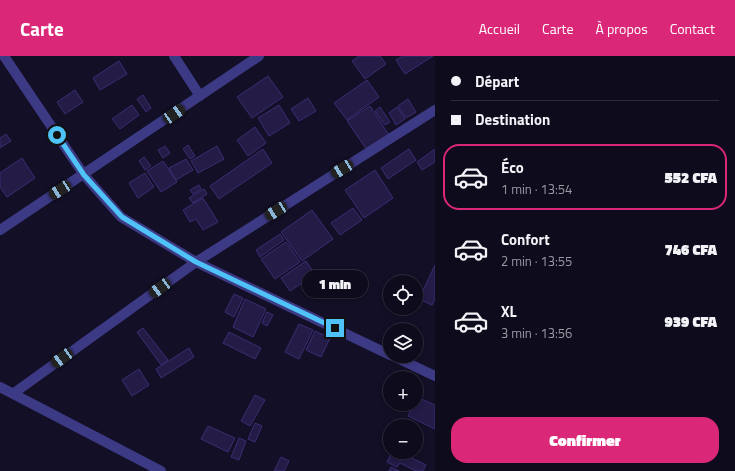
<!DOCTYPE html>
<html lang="fr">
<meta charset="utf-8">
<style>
body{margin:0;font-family:"Titillium Web",sans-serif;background:#1c1929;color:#f1f3f6;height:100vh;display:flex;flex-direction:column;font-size:15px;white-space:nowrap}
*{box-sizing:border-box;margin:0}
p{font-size:13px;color:#9b9ba3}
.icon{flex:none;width:22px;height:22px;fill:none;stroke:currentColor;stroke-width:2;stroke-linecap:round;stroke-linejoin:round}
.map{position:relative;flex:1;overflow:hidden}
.drawer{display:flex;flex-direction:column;background:#0e0b1c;width:300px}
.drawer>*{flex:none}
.guide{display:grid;align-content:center;height:88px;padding:0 16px;background:#0e0b1c}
.controls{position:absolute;left:383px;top:219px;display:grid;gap:8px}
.controls a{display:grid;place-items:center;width:40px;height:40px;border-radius:50%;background:#0e0b1c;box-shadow:0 2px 6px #0003,0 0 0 1px #2e2b3b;font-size:20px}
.end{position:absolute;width:18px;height:18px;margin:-9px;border:5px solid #4fc3f7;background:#111;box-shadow:0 0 0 2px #111}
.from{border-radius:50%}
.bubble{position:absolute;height:28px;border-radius:14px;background:#0e0b1c;box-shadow:0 2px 6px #0003,0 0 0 1px #2e2b3b;font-size:13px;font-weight:800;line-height:28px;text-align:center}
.car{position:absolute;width:12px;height:24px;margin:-12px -6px;border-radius:5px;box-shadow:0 0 3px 1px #0007;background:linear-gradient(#222 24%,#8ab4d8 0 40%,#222 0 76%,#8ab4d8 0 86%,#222 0)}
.guide b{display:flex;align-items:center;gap:14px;height:38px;font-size:15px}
.guide b+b{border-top:1px solid #2e2b3b}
.guide i{width:10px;height:10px;background:#f1f3f6}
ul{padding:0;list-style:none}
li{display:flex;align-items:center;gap:12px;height:66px;margin:0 8px 6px;padding:0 8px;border:2px solid transparent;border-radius:16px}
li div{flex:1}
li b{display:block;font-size:15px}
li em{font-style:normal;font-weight:800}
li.on{border-color:#db2777}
li>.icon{width:36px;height:36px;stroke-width:1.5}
.action{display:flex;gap:8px;margin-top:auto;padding:8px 16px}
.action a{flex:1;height:46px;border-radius:16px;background:#db2777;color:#fff;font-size:16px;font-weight:800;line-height:46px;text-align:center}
header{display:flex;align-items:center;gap:24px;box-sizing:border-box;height:56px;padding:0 20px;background:#db2777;color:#fff}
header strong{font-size:19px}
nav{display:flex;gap:22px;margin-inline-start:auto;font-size:14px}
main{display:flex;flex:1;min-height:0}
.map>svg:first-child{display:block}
.building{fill:#241b47;stroke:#3b2d73}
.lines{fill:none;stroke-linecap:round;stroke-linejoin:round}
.street{stroke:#3d3a85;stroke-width:10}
.route{stroke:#4fc3f7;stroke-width:5}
</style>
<header>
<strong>Carte</strong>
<nav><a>Accueil</a><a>Carte</a><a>À propos</a><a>Contact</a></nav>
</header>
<main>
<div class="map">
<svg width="435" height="415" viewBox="0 0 435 415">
<rect width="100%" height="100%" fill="#130f26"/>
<!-- building -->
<path class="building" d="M 359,0 L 380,0 L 386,8 L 365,23 L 352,5 Z
M 403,0 L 433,0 L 405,18 L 396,4 Z
M 119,5 L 127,18 L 100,34 L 93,22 Z
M 268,20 L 283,41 L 252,62 L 237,41 Z
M 367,24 L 379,41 L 347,64 L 334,47 Z
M 75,34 L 83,46 L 65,58 L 57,46 Z
M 143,39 L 151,52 L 146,56 L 137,43 Z
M 308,42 L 316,55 L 299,65 L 291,53 Z
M 408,43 L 416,56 L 406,62 L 398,50 Z
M 132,49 L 139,59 L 120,73 L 112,63 Z
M 279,49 L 290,67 L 269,80 L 258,62 Z
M 370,50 L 389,79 L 367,94 L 347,65 Z
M 380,51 L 390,66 L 385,69 L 375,55 Z
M 397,51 L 405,63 L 396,69 L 389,57 Z
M 255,71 L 266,87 L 248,100 L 237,84 Z
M 6,78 L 11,85 L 0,92 L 0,82 Z
M 188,89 L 195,100 L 190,103 L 183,93 Z
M 165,90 L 170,97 L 163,102 L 158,94 Z
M 217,90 L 224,103 L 198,117 L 191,105 Z
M 263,93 L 272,107 L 219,143 L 210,130 Z
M 409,93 L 416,104 L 388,123 L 381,112 Z
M 435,93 L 435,106 L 422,114 L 417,106 Z
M 144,101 L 151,110 L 145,114 L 139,105 Z
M 22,102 L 35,122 L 7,141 L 0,131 L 0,117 Z
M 186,103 L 193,114 L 176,124 L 169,112 Z
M 163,105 L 177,126 L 161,136 L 147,115 Z
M 375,114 L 393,142 L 364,162 L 345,134 Z
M 145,117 L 154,131 L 138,142 L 129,127 Z
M 199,129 L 201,133 L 193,138 L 190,134 Z
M 204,133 L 207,138 L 193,147 L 189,142 Z
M 203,142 L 218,166 L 203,174 L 196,163 L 190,166 L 183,154 Z
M 353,152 L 362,164 L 340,179 L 331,167 Z
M 312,154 L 333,183 L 302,205 L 281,176 Z
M 280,178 L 284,184 L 260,201 L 256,194 Z
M 286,186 L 300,206 L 275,223 L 261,203 Z
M 306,205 L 315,218 L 290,235 L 281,222 Z
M 435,209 L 435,243 L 432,249 L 419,243 Z
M 234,238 L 243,242 L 234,261 L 225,256 Z
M 245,243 L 266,253 L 253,281 L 233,271 Z
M 267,256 L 273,259 L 267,270 L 262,267 Z
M 299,268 L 313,274 L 299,303 L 285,296 Z
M 143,272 L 168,304 L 161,309 L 137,276 Z
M 315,275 L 330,282 L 321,301 L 306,294 Z
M 229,276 L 261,292 L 255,303 L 223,287 Z
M 189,292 L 194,301 L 161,322 L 156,313 Z
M 139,313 L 149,329 L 132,340 L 122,324 Z
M 255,339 L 265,344 L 250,370 L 241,365 Z
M 417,341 L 435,349 L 435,373 L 408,360 L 413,348 L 416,348 Z
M 255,367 L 262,370 L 255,386 L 248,383 Z
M 208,370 L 235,382 L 228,396 L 201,383 Z
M 239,382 L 246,385 L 239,404 L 231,401 Z
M 392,396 L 400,396 L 426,409 L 423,415 L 416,415 L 400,407 L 397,411 L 387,406 Z
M 281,401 L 289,405 L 284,415 L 274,415 Z
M 391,411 L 399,415 L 389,415 Z"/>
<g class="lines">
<!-- street -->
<path class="street" d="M 4,0 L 84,119 L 121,161 L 196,206 L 390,299
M 174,0 L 200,40
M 0,174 L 259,0
M 393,300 L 435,320
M 0,331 L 161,415
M 14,337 L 196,206 L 435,54"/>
</g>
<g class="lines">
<!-- route -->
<path class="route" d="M 57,79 L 84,119 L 122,161 L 196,206 L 335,272"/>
</g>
</svg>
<div class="controls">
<a><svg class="icon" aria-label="locate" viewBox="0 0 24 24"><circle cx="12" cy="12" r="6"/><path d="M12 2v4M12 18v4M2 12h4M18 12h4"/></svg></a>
<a><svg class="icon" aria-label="layers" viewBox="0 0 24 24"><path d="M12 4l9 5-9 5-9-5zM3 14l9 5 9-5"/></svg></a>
<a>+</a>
<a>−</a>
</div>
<i class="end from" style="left:57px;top:79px"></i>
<i class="end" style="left:335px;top:272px"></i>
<div class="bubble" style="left:302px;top:214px;width:66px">1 min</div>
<i class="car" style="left:174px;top:58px;rotate:56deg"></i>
<i class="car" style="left:342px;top:113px;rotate:238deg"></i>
<i class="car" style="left:60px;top:134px;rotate:237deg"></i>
<i class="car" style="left:276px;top:155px;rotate:238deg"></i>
<i class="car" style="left:160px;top:232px;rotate:234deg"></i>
<i class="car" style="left:62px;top:302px;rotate:234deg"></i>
</div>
<section class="drawer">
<div class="guide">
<b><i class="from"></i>Départ</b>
<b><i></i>Destination</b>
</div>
<ul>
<li class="on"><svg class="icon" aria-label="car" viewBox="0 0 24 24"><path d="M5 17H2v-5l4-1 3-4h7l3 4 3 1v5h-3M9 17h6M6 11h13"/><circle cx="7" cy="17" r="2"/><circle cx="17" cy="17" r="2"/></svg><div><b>Éco</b><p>1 min · 13:54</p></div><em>552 CFA</em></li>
<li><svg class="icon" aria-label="car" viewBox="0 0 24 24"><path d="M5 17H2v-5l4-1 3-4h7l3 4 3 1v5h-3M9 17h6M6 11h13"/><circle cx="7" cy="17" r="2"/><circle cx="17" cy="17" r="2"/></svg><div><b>Confort</b><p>2 min · 13:55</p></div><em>746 CFA</em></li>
<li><svg class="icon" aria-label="car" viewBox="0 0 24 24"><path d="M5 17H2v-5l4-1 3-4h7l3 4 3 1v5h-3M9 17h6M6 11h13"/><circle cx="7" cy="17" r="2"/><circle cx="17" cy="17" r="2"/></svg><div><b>XL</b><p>3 min · 13:56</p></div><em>939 CFA</em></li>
</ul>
<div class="action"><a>Confirmer</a></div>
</section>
</main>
